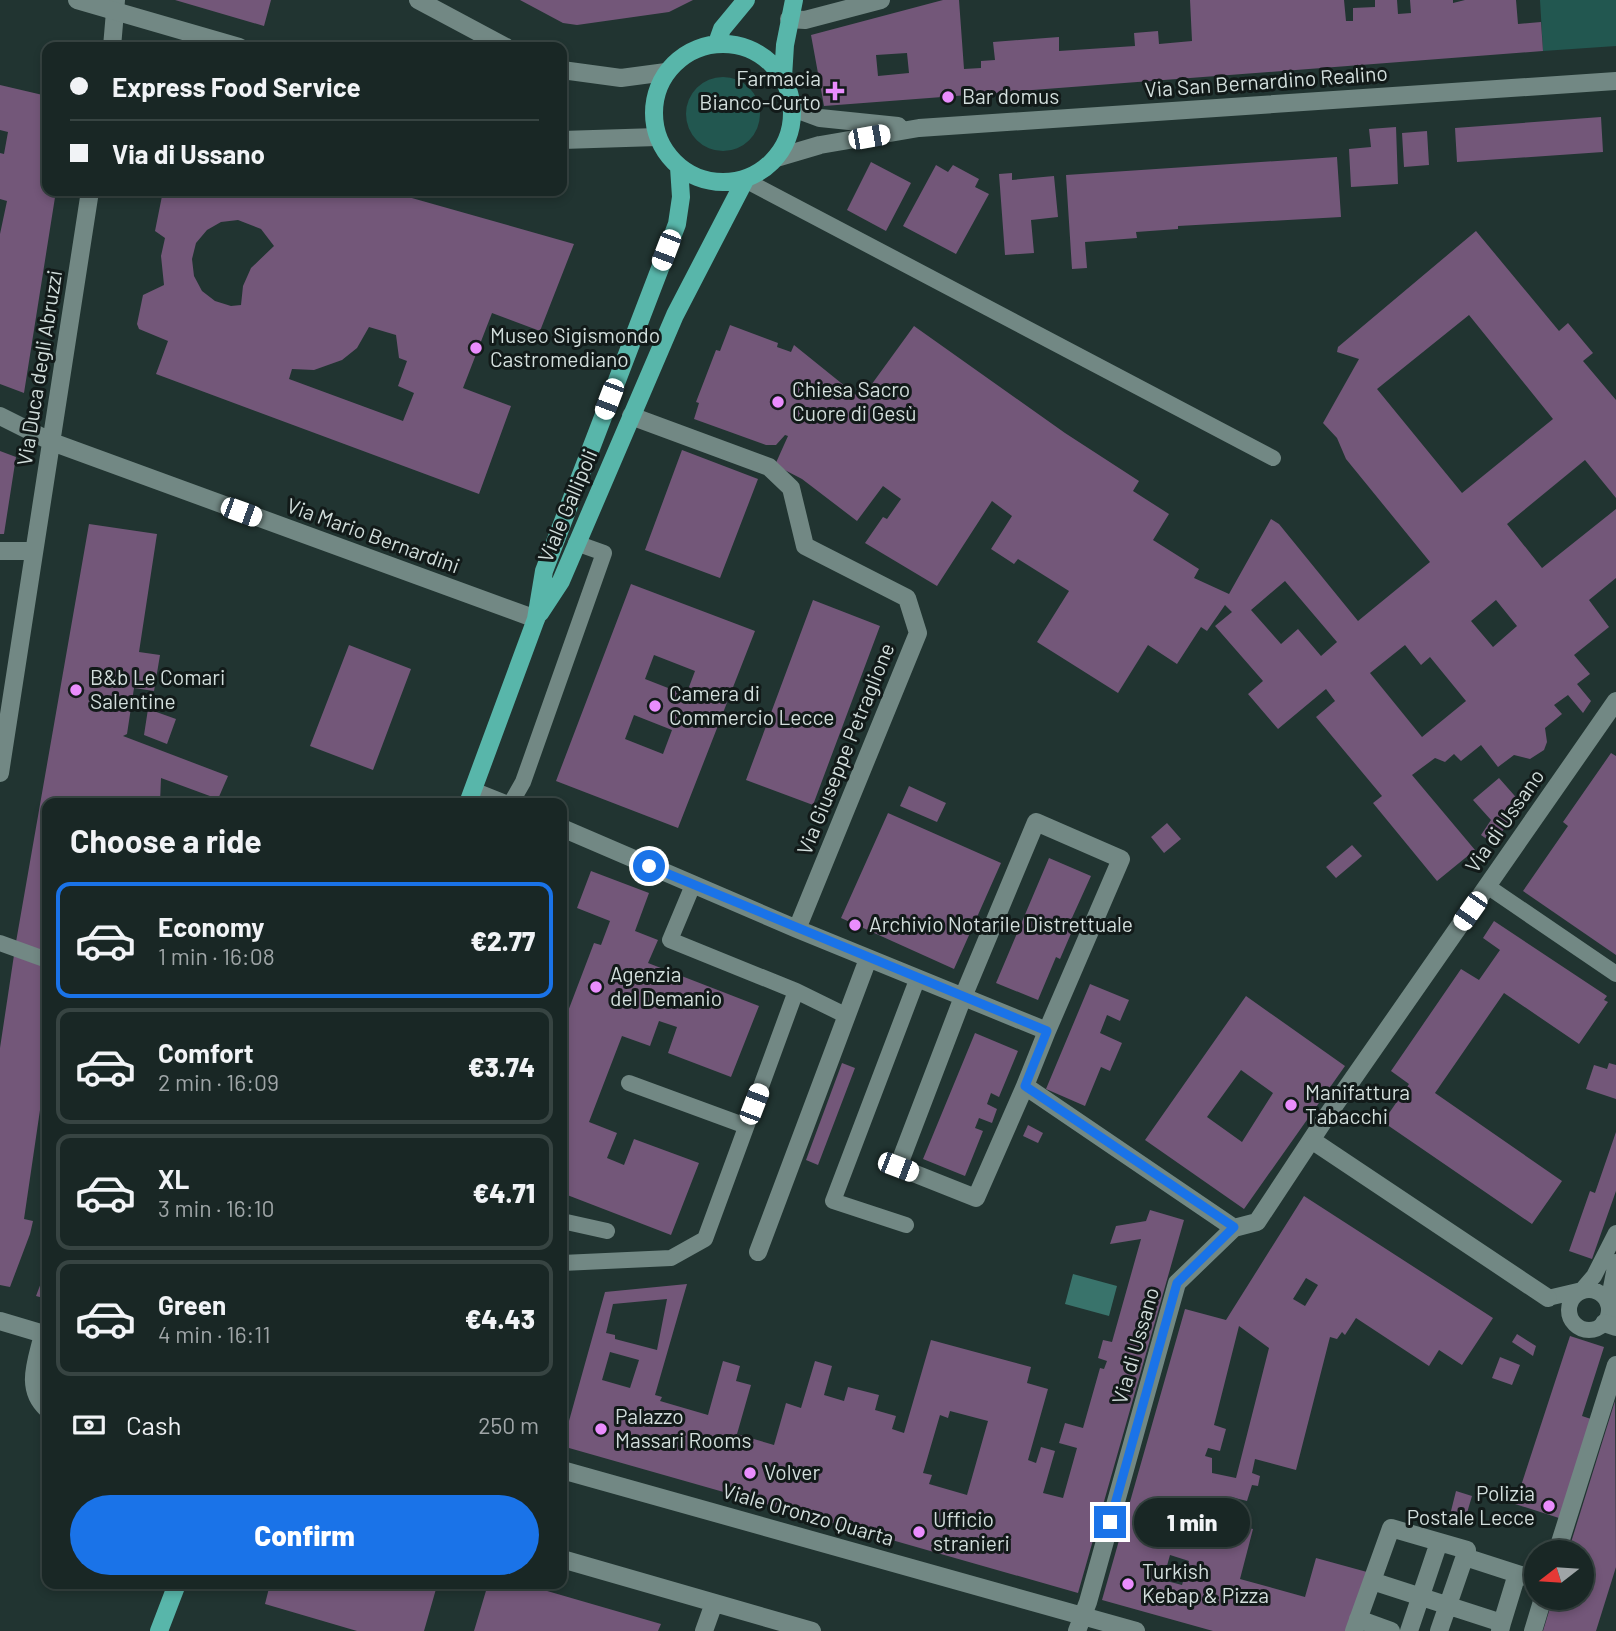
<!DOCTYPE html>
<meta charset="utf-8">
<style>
body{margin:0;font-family:Barlow,sans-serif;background:#222f2d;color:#f1f3f6;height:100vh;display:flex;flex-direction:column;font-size:26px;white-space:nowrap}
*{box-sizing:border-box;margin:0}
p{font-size:23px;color:#9fa5a7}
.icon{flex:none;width:38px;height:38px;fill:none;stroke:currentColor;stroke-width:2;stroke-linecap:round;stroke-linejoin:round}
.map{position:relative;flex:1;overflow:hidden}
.drawer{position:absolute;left:42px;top:798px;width:525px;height:791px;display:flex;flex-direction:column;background:#192725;border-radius:14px;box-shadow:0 4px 10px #0003,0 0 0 2px #374442}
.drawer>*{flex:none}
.top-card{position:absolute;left:42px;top:42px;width:525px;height:154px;border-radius:14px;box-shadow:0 4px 10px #0003,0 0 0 2px #374442;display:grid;align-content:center;height:154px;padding:0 28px;background:#192725}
.needle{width:46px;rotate:253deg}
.tools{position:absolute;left:1524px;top:1540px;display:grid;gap:14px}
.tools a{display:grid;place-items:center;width:70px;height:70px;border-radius:50%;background:#192725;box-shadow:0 4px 10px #0003,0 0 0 2px #374442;font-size:35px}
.end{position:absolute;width:32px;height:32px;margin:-16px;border:9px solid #1a73e8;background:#fff;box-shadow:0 0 0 4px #fff}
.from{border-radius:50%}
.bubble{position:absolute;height:49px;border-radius:24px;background:#192725;box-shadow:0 4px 10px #0003,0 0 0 2px #374442;font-size:23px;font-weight:800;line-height:49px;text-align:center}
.car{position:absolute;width:21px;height:42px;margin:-21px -10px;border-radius:9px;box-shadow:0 0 5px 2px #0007;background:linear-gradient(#fff 24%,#345 0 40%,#fff 0 76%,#345 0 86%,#fff 0)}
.top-card b{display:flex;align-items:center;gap:24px;height:66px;font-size:26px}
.top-card b+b{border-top:2px solid #374442}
.top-card i{width:18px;height:18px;background:#f1f3f6}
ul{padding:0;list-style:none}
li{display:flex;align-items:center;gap:21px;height:116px;margin:0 14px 10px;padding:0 14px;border:4px solid #374442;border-radius:14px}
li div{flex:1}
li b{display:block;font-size:26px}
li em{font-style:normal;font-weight:800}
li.current{border-color:#1a73e8}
li>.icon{width:63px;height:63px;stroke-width:1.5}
h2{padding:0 28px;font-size:32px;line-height:84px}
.pay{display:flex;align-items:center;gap:18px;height:77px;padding:0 28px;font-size:26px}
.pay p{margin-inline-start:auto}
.primary-button{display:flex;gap:14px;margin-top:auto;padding:14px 28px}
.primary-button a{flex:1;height:80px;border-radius:42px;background:#1a73e8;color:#fff;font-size:28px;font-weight:800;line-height:80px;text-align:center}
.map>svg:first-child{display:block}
.green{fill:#225750}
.water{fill:#39736b}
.building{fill:#735779;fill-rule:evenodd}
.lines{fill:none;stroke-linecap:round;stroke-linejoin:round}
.service{stroke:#728884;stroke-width:16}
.pedestrian{stroke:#728884;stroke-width:18}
.minor{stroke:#728884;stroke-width:18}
.tertiary{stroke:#728884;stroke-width:18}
.secondary{stroke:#728884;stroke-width:18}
.primary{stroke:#58b6aa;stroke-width:18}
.route{stroke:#1a73e8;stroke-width:9}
.poi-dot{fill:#ea8dfd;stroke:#121a19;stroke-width:2.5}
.labels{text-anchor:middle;stroke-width:6;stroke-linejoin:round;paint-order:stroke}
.poi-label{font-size:21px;fill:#d2dedc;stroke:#121a19;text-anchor:start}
.street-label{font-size:21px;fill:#d2dedc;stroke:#121a19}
</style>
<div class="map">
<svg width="1616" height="1631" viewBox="0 0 1616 1631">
<rect width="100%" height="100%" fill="#213431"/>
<!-- green -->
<path class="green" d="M 1540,0 L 1616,0 L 1616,46 L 1543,51 Z
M686 114a37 37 0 1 1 74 0a37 37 0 1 1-74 0Z"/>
<!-- water -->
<path class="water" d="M 1073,1274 L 1117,1286 L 1109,1316 L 1065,1304 Z"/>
<!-- building -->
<path class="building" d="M 175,0 L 271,0 L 264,26 Z
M 520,0 L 693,0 L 669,12 L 577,25 L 563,23 Z
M 943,0 L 959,0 L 964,69 L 981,68 L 981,61 L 995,60 L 993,42 L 1059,37 L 1059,51 L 1135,46 L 1134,33 L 1158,31 L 1159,44 L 1192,41 L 1190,0 L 1344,0 L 1346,21 L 1353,21 L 1353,8 L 1375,7 L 1375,0 L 1397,0 L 1398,14 L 1411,13 L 1410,0 L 1453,0 L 1453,3 L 1465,0 L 1516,0 L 1518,24 L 1541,22 L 1543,51 L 824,106 L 811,35 ZM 907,53 L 909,73 L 878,76 L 876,55 Z
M 0,85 L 47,96 L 47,191 L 56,191 L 24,393 L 0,384 L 0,234 L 7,201 L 0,199 L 0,153 L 4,154 L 8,132 L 0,130 Z
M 1601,117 L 1603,152 L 1457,162 L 1455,128 Z
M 1396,127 L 1398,184 L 1351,187 L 1349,149 L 1371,147 L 1369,129 Z
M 1427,131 L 1429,165 L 1404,167 L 1402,133 Z
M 1337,157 L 1341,217 L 1178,226 L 1178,229 L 1136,232 L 1137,238 L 1085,242 L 1087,268 L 1072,269 L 1066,175 Z
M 871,162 L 911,183 L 886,231 L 847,210 Z
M 936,165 L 948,172 L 953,165 L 979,179 L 975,187 L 989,194 L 956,254 L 903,226 Z
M 1012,173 L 1012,180 L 1054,176 L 1058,217 L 1031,220 L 1034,253 L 1005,255 L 999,174 Z
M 163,191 L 387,191 L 574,244 L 540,331 L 492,313 L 463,388 L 511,406 L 479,494 L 156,374 L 168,341 L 139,329 L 137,324 L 143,295 L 164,285 L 161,256 L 165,238 L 155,231 ZM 238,220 L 261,229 L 274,246 L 251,268 L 243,286 L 241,305 L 231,306 L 215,301 L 202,291 L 194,276 L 192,259 L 196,243 L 207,230 L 221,222 ZM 369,327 L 396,335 L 399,358 L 407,361 L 398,386 L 414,393 L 403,421 L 289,379 L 292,369 L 314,370 L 342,360 L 357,348 Z
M 1476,231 L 1559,331 L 1568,323 L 1593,353 L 1583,361 L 1616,400 L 1616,498 L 1585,460 L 1507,524 L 1542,568 L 1616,509 L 1616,578 L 1589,600 L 1609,627 L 1574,655 L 1590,674 L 1577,684 L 1591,701 L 1583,713 L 1568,695 L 1554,705 L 1562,714 L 1545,728 L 1547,742 L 1544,750 L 1530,759 L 1514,755 L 1498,767 L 1481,745 L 1461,761 L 1454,754 L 1445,762 L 1435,758 L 1412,775 L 1475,850 L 1437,881 L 1373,803 L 1382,796 L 1316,717 L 1335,701 L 1326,689 L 1278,729 L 1248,694 L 1263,681 L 1215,626 L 1232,612 L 1225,605 L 1207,631 L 1201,627 L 1177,664 L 1148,645 L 1118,693 L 1037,642 L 1069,591 L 1018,559 L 1014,564 L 991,549 L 1012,516 L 992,501 L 937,586 L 865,543 L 883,517 L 887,519 L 901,499 L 883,486 L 857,521 L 802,479 L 775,465 L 788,436 L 785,435 L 776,445 L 766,445 L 694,419 L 699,403 L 696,402 L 716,350 L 720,351 L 730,325 L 778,343 L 777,347 L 791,352 L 794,345 L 861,399 L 914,326 L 1065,433 L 1139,481 L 1133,491 L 1169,514 L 1153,540 L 1199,569 L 1194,578 L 1229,594 L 1271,519 L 1279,524 L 1358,621 L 1430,562 L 1346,459 L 1337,438 L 1323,423 L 1359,359 L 1337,352 L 1338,347 ZM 1469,315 L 1553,419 L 1462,493 L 1377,389 ZM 1285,581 L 1337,642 L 1321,656 L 1298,629 L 1281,644 L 1251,610 ZM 1496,600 L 1517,626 L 1493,647 L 1471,621 ZM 1405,645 L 1421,665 L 1430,657 L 1466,701 L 1422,737 L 1370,673 Z
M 682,450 L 758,479 L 720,578 L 645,550 Z
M 0,451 L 16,457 L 4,534 L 0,534 Z
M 89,524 L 157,534 L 139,652 L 160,655 L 154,691 L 134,688 L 127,734 L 123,736 L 228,776 L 218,799 L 161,778 L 160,803 L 47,803 L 47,953 L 16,942 Z
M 631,584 L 755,631 L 678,828 L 556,781 ZM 654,655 L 695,671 L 686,695 L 645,679 ZM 634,715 L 672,730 L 663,754 L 625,739 Z
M 813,600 L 880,626 L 813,805 L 746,780 Z
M 349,645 L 411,669 L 373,770 L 310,746 Z
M 148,709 L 176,719 L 167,744 L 144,735 Z
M 1611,753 L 1616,756 L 1616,955 L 1523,891 L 1568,826 L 1563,822 Z
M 1499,778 L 1521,803 L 1494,844 L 1481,835 L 1491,820 L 1473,800 Z
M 909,786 L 946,803 L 937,822 L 900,806 Z
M 888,813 L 1001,863 L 954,969 L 841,918 Z
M 1167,823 L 1181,839 L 1164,853 L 1151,837 Z
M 1352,845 L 1362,856 L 1336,878 L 1326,867 Z
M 1049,858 L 1091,876 L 1071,920 L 1076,922 L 1060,959 L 1056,957 L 1038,1000 L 996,983 Z
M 591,871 L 649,893 L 635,931 L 658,940 L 648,963 L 759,1006 L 731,1077 L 668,1053 L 677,1027 L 659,1021 L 650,1046 L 622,1036 L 589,1122 L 617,1133 L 607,1158 L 624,1165 L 634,1139 L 699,1163 L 671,1235 L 562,1193 L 562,1027 L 594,943 L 601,945 L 610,921 L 577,908 Z
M 1494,921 L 1607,996 L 1604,1000 L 1608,1002 L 1579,1044 L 1504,993 L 1435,1093 L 1562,1181 L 1532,1224 L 1383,1122 L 1409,1084 L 1391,1071 L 1461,969 L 1479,980 L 1500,950 L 1483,938 Z
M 14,955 L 47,968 L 47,1068 L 40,1096 L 47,1097 L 47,1111 L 40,1110 L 24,1219 L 33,1221 L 30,1234 L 10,1287 L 0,1285 L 0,1048 Z
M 1090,984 L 1129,1000 L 1120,1021 L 1107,1015 L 1100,1033 L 1122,1043 L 1110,1071 L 1101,1067 L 1085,1106 L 1046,1089 Z
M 1246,996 L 1345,1066 L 1244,1209 L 1145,1140 ZM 1241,1070 L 1273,1093 L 1242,1142 L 1207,1117 Z
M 975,1033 L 1018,1051 L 999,1097 L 991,1093 L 987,1104 L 997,1109 L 992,1123 L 979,1118 L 975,1128 L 983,1131 L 965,1176 L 923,1159 Z
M 842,1063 L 855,1068 L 818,1165 L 806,1160 Z
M 1609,1063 L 1616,1065 L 1616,1099 L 1586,1089 L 1594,1065 L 1607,1069 Z
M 1028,1125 L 1043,1133 L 1038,1143 L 1023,1136 Z
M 1616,1132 L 1616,1191 L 1592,1259 L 1569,1251 L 1590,1191 L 1595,1193 Z
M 1304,1196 L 1493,1318 L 1462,1365 L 1439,1350 L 1429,1366 L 1356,1318 L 1345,1335 L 1342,1332 L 1337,1339 L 1330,1337 L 1296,1470 L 1255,1459 L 1252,1473 L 1260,1476 L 1258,1486 L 1252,1485 L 1247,1501 L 1231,1497 L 1224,1522 L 1253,1529 L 1240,1579 L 1305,1597 L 1316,1558 L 1367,1572 L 1347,1631 L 1213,1631 L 1102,1600 L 1185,1309 L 1226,1320 ZM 1306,1278 L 1318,1285 L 1305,1306 L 1293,1299 ZM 1239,1326 L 1269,1348 L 1236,1478 L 1212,1473 L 1212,1458 L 1205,1456 L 1208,1448 L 1220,1451 L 1226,1429 L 1214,1425 ZM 1170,1555 L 1189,1561 L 1182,1585 L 1163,1580 Z
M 1150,1210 L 1184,1220 L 1078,1593 L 562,1446 L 605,1292 L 687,1284 L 655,1395 L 662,1397 L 660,1401 L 708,1415 L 723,1361 L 740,1366 L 736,1381 L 751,1385 L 737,1434 L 774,1445 L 786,1403 L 801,1408 L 815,1361 L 832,1366 L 824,1395 L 844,1401 L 848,1387 L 879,1395 L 875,1410 L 896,1416 L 892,1429 L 904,1433 L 931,1340 L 1031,1367 L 1027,1383 L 1048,1389 L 1028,1460 L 1036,1463 L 1041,1447 L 1055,1451 L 1043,1493 L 1063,1498 L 1077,1448 L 1059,1443 L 1065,1423 L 1083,1428 L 1100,1368 L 1104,1369 L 1107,1361 L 1098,1358 L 1103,1340 L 1112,1342 L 1141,1239 L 1110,1244 L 1116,1226 L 1146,1221 ZM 667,1299 L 657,1350 L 615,1339 L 615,1335 L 606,1333 L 613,1304 ZM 610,1352 L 639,1360 L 630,1388 L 602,1380 ZM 950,1411 L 988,1421 L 967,1495 L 929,1484 L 932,1475 L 923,1473 L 940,1415 L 948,1418 Z
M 47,1267 L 47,1299 L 36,1296 Z
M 1517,1334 L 1536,1346 L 1533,1356 L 1512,1342 Z
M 1570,1336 L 1604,1347 L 1582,1416 L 1591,1419 L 1559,1518 L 1515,1504 Z
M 1500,1357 L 1520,1365 L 1512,1385 L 1492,1378 Z
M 1615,1401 L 1616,1567 L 1596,1631 L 1543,1631 L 1553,1598 L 1582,1598 L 1582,1552 L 1568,1552 Z
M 1456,1491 L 1472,1496 L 1464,1523 L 1449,1519 Z
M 270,1584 L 433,1584 L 432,1587 L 436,1589 L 424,1631 L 357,1631 L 265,1604 Z
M 488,1584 L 523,1584 L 661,1624 L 658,1631 L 474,1631 Z"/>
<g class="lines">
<!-- service -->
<path class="service" d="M 745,180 L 1273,458
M 511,803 L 523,782 L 604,553 L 576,543
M 1487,886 L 1616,974
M 0,943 L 47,960
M 796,991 L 847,1016
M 629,1083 L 746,1126
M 562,1221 L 607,1231
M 906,1225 L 833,1201 L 917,980
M 562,1263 L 671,1258 L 705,1239 L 796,991 L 670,940 L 693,885
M1569 1310a20 20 0 1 1 40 0a20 20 0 1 1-40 0Z
M 1548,1298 L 1582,1290 L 1594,1276 L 1616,1233
M 1608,1303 L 1616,1262"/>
<!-- pedestrian -->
<path class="pedestrian" d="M 1604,1323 L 1616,1327
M 1557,1552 L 1616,1365
M 1465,1557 L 1536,1580
M 1372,1581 L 1502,1623 L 1500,1631
M 1358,1619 L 1391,1631
M 1502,1623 L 1517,1574
M 1354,1631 L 1391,1528 L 1467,1550 L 1439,1631
M 1409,1631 L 1439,1542
M 1533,1631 L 1543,1598"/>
<!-- minor -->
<path class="minor" d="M 789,19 L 805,20 L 881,0
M 112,47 L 116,0
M 0,416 L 52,442 L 536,619
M 631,416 L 769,467 L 791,488 L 805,546 L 907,598 L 918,633 L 797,929
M 0,551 L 33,551
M 0,773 L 90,191
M 473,791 L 503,803
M 562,828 L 797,929 L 1047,1031 L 1025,1086 L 1234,1228
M 1025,1086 L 976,1198 L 898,1167 L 963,997 L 1036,822 L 1121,859 L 1047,1031
M 1313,1141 L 1548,1298
M 758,1252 L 868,959
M 0,1321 L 47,1335
M 43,1334 C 37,1361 24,1388 47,1409
M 562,1470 L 1136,1631
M 562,1559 L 812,1631
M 704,1631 L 714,1603
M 1077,1631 L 1088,1602 L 1177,1283 L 1234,1228 L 1257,1222 L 1327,1116 L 1616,701"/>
<!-- tertiary -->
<path class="tertiary" d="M 77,0 L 239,47
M 418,0 L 506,47
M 562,70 L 621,78 L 666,72
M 562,140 L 657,137"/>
<!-- secondary -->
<path class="secondary" d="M 793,108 L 820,118 L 898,126
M 776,158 L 820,145 L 919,128 L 1616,81"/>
<!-- primary -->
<path class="primary" d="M 717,43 L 722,29 L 746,0
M654 113a69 69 0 1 1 138 0a69 69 0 1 1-138 0Z
M 783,77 L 785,45 L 794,0
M 540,613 L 561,581 L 675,315 L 745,180
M 468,803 L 536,619 L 544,571 L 677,224 L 681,197 L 679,167
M 159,1631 L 177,1584"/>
</g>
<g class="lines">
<!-- route -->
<path class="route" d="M 649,866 L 1047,1031 L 1025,1086 L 1234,1227 L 1177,1283 L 1110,1522"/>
</g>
<!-- markers -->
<g class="poi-dot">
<path d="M831.5 80.5h7v7h7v7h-7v7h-7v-7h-7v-7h7z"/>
<circle cx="948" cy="97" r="7"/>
<circle cx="476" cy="348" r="7"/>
<circle cx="778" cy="402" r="7"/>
<circle cx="76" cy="690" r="7"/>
<circle cx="655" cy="706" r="7"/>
<circle cx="855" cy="925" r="7"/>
<circle cx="596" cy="987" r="7"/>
<circle cx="1291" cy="1105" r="7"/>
<circle cx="601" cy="1429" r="7"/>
<circle cx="750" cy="1473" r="7"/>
<circle cx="1549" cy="1506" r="7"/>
<circle cx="919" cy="1532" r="7"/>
<circle cx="1128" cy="1584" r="7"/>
</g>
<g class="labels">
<!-- poi labels -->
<g class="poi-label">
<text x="821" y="86" text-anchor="end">Farmacia<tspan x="821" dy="24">Bianco-Curto</tspan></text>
<text x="962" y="104">Bar domus</text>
<text x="490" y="343">Museo Sigismondo<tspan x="490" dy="24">Castromediano</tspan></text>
<text x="792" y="397">Chiesa Sacro<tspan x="792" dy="24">Cuore di Gesù</tspan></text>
<text x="90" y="685">B&amp;b Le Comari<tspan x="90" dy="24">Salentine</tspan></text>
<text x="669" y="701">Camera di<tspan x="669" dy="24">Commercio Lecce</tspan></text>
<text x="869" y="932">Archivio Notarile Distrettuale</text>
<text x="610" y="982">Agenzia<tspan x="610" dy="24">del Demanio</tspan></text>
<text x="1305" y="1100">Manifattura<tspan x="1305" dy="24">Tabacchi</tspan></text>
<text x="615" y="1424">Palazzo<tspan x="615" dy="24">Massari Rooms</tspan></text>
<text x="764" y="1480">Volver</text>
<text x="1535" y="1501" text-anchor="end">Polizia<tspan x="1535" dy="24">Postale Lecce</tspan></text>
<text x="933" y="1527">Ufficio<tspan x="933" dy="24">stranieri</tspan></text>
<text x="1142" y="1579">Turkish<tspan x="1142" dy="24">Kebap &amp; Pizza</tspan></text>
</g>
<!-- street labels -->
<g class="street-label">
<text transform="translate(1266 82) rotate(-4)" y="7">Via San Bernardino Realino</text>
<text transform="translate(40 368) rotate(-81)" y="7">Via Duca degli Abruzzi</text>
<text transform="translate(568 506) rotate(-67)" y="7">Viale Gallipoli</text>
<text transform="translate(373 536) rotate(20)" y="7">Via Mario Bernardini</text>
<text transform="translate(846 749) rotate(-68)" y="7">Via Giuseppe Petraglione</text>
<text transform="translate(1505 821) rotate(-55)" y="7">Via di Ussano</text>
<text transform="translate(1136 1346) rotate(-74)" y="7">Via di Ussano</text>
<text transform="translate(808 1515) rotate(16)" y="7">Viale Oronzo Quarta</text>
</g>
</g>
</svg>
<div class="tools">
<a><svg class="needle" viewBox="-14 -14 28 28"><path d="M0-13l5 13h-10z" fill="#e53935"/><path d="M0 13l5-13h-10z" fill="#9fa5a7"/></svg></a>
</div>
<i class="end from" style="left:649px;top:866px"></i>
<i class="end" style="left:1110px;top:1522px"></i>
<div class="bubble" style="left:1134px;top:1498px;width:116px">1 min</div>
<i class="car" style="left:869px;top:137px;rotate:80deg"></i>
<i class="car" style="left:666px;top:250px;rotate:201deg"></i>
<i class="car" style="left:609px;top:399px;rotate:201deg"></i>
<i class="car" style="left:241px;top:512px;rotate:110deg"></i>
<i class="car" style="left:1470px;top:911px;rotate:215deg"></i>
<i class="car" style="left:754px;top:1104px;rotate:21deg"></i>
<i class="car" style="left:898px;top:1167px;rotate:111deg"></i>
<div class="top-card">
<b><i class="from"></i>Express Food Service</b>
<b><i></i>Via di Ussano</b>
</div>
<section class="drawer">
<h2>Choose a ride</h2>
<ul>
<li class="current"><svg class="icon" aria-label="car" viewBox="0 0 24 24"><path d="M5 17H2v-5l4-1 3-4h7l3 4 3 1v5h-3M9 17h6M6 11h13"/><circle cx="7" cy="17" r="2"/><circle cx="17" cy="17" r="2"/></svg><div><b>Economy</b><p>1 min · 16:08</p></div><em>€2.77</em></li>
<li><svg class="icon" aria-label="car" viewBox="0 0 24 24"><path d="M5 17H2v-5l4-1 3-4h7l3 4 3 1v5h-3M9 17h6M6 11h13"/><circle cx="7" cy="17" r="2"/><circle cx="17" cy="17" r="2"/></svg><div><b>Comfort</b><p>2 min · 16:09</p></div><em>€3.74</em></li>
<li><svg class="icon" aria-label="car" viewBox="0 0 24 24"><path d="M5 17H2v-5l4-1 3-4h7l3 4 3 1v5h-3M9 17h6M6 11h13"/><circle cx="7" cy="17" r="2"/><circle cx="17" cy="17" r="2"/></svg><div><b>XL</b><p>3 min · 16:10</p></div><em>€4.71</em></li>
<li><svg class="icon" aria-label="car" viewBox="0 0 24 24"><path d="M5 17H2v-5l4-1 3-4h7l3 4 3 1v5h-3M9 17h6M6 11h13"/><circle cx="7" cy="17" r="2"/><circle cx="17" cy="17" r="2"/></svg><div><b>Green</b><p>4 min · 16:11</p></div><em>€4.43</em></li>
</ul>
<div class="pay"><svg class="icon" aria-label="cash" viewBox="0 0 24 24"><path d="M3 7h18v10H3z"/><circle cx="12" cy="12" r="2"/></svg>Cash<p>250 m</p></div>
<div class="primary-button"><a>Confirm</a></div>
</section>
</div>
